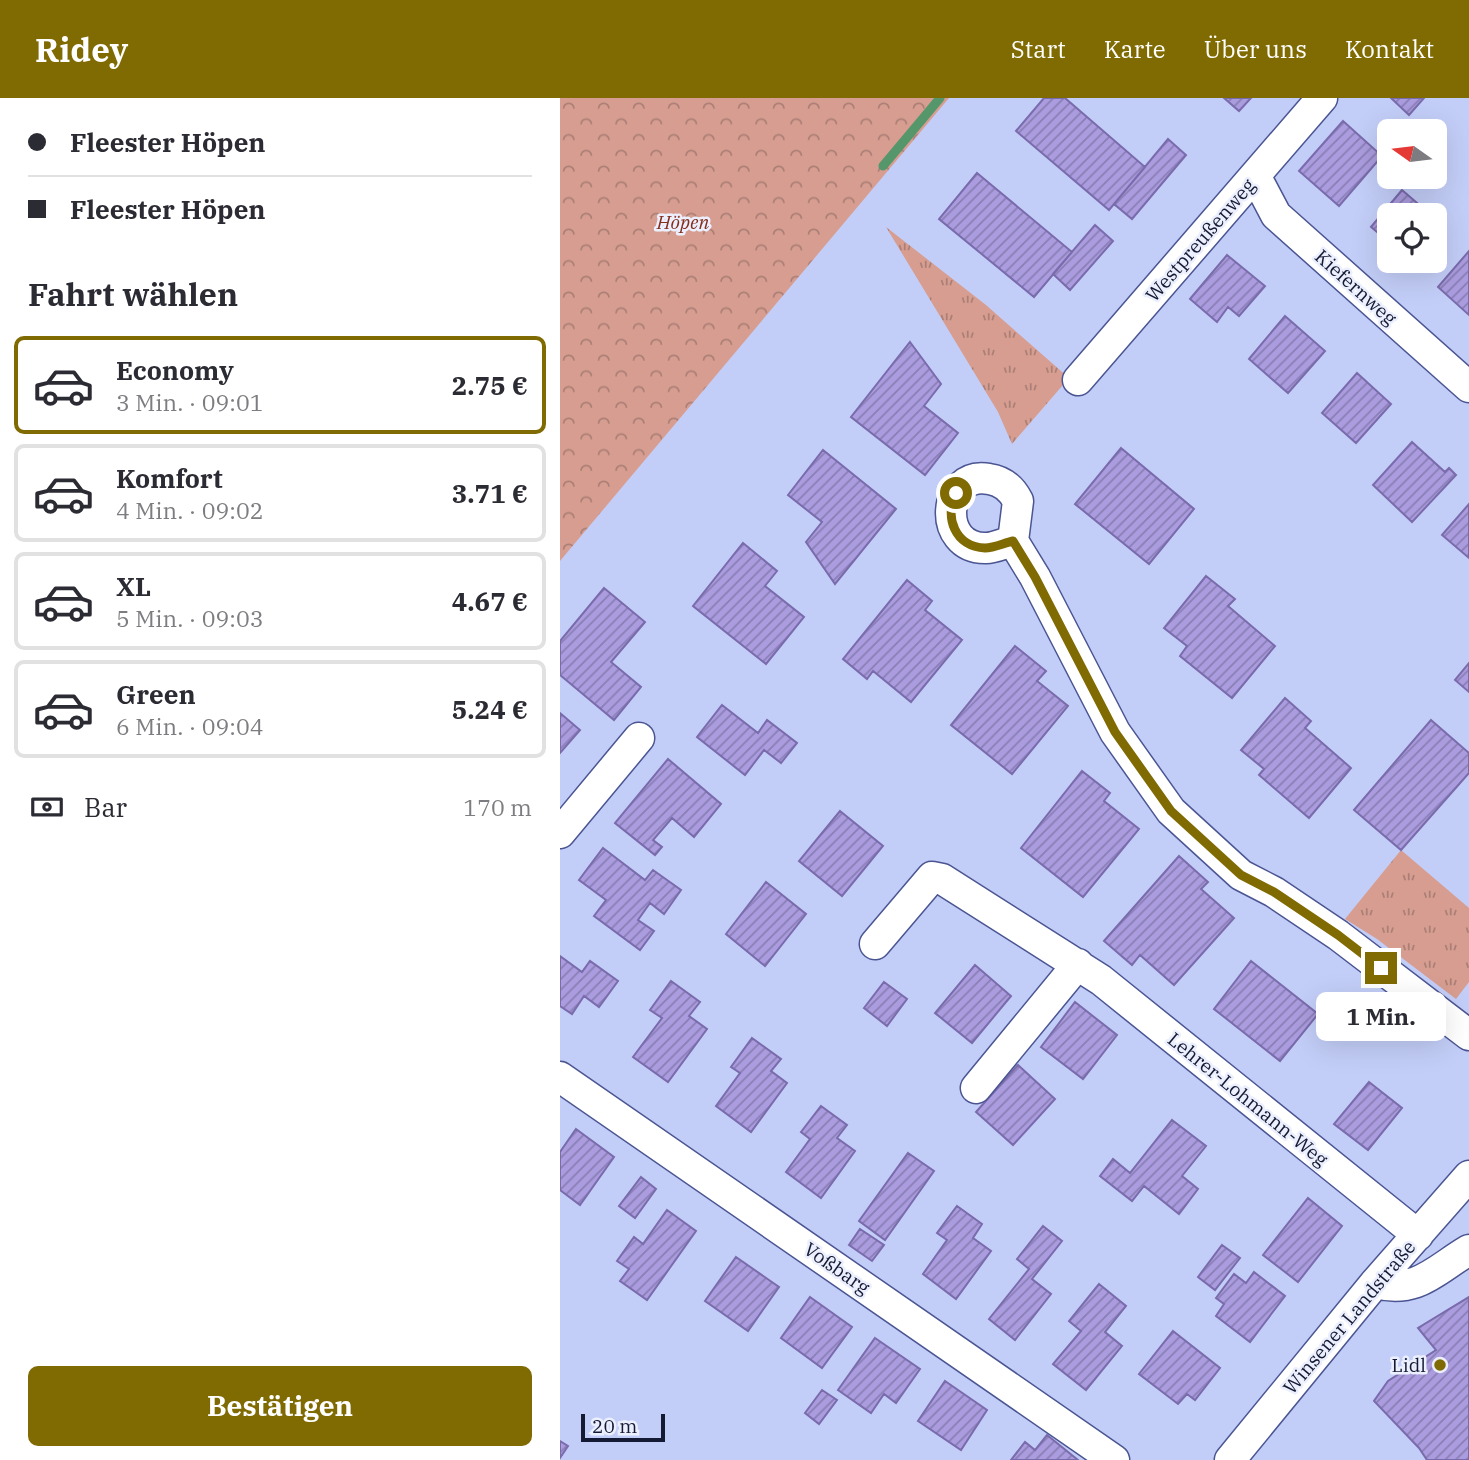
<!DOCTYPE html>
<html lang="de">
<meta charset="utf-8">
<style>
body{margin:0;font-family:"IBM Plex Serif",serif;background:#f7f7f7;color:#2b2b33;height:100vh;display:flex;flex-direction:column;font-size:26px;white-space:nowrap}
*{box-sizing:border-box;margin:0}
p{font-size:23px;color:#7c7c81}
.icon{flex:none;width:38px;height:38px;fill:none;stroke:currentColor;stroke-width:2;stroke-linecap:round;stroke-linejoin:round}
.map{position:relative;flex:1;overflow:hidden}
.side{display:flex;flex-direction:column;background:#fff;width:560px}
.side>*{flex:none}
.hud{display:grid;align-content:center;height:154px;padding:0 28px;background:#fff}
.needle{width:46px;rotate:284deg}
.fabs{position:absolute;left:817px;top:21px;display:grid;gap:14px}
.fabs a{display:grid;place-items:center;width:70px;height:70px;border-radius:10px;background:#fff;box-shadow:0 7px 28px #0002;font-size:35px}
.scale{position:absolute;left:21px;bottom:18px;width:84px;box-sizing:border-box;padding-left:7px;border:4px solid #151a34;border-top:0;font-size:19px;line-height:24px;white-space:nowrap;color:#151a34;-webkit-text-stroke:5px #ecf0fe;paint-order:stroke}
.end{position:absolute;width:32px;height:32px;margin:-16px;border:9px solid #806a02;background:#fff;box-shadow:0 0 0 4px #fff}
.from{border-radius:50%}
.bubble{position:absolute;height:49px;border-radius:10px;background:#fff;box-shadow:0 7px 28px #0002;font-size:23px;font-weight:700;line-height:49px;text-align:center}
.hud b{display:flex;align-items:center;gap:24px;height:66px;font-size:26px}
.hud b+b{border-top:2px solid #e1e1e2}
.hud i{width:18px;height:18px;background:#2b2b33}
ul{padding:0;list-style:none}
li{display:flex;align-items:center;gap:21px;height:98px;margin:0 14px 10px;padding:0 14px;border:4px solid #e1e1e2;border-radius:10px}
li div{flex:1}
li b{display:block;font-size:26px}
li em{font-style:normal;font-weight:700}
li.on{border-color:#806a02}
li>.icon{width:63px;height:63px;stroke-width:1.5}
h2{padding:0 28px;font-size:32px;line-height:84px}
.pay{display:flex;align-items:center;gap:18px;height:77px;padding:0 28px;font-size:26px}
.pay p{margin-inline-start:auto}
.button{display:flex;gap:14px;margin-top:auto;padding:14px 28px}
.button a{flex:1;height:80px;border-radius:10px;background:#806a02;color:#fff;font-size:28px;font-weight:700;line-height:80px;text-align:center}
header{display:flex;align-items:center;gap:42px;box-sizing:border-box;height:98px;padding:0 35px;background:#806a02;color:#fff}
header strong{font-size:33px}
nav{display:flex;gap:38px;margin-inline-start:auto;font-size:24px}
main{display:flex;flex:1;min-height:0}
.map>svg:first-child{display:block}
.grass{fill:url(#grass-tufts)}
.forest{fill:url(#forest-crowns)}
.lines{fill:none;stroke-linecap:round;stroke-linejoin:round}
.stream{stroke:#55966b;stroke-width:9}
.building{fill:url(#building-hatch);stroke:#7a6bac;stroke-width:2}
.minor-casing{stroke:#4a5592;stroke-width:33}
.minor{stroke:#fff;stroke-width:30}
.route{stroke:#806a02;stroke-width:9}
.poi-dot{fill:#806a02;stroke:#ecf0fe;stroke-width:2.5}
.labels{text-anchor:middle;stroke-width:5;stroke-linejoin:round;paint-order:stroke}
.park-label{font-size:19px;font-style:italic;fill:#852d1a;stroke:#ecf0fe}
.street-label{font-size:19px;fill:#151a34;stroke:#ecf0fe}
.poi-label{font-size:19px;fill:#151a34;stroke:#ecf0fe;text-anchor:end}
</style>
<header>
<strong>Ridey</strong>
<nav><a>Start</a><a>Karte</a><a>Über uns</a><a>Kontakt</a></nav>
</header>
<main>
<section class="side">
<div class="hud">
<b><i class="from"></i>Fleester Höpen</b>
<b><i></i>Fleester Höpen</b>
</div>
<h2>Fahrt wählen</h2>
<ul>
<li class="on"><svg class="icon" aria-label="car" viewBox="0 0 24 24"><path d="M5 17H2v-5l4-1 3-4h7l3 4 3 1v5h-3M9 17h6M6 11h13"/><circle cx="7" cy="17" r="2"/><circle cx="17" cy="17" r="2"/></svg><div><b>Economy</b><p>3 Min. · 09:01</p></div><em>2.75 €</em></li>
<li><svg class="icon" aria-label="car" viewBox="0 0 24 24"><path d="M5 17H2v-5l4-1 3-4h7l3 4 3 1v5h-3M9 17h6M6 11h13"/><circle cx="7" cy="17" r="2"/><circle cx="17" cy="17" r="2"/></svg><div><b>Komfort</b><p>4 Min. · 09:02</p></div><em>3.71 €</em></li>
<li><svg class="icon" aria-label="car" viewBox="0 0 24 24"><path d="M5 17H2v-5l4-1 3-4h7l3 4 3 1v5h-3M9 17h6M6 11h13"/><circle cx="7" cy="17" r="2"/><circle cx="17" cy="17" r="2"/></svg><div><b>XL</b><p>5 Min. · 09:03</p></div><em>4.67 €</em></li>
<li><svg class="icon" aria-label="car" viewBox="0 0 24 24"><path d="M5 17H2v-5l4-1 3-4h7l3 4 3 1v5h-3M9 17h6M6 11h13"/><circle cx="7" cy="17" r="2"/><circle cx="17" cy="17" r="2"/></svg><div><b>Green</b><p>6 Min. · 09:04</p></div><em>5.24 €</em></li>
</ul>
<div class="pay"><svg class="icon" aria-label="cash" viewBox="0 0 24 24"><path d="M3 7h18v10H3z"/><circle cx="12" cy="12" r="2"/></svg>Bar<p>170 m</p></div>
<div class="button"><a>Bestätigen</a></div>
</section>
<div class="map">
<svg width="909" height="1362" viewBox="0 0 909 1362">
<defs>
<pattern id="grass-tufts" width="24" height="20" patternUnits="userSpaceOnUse" patternTransform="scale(1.75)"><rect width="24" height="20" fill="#d69d90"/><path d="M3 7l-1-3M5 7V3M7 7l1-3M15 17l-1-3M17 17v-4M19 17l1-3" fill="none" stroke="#ac7f76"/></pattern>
<pattern id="forest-crowns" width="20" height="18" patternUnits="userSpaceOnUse" patternTransform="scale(1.75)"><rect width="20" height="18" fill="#d69d90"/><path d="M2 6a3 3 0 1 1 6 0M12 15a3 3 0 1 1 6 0" fill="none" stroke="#ac7f76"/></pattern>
<pattern id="building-hatch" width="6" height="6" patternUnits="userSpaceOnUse" patternTransform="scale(1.75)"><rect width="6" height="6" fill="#aa9cde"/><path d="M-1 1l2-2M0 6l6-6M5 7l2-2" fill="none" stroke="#897eb5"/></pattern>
</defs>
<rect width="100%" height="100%" fill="#c3cef8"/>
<!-- grass -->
<path class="grass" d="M 326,129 L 426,207 L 509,280 L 452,346 L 438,314 Z
M 841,752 L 909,810 L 909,884 L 896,901 L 817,841 L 785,821 Z"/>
<!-- forest -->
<path class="forest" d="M 0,0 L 389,0 L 0,463 Z"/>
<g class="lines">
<!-- stream -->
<path class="stream" d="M 323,68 L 380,0"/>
</g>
<!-- building -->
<path class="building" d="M 484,0 L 505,0 L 585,69 L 549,112 L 456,33 Z
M 664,0 L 691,0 L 679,13 Z
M 831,0 L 864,0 L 849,17 Z
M 783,23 L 822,58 L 779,108 L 739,73 Z
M 608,41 L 626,57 L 572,121 L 554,106 Z
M 417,75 L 512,154 L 474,199 L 379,121 Z
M 842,92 L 871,117 L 830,117 L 830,145 L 811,129 Z
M 535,127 L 553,143 L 510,192 L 493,176 Z
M 909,153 L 909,217 L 878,189 Z
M 667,157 L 705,188 L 679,218 L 668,209 L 657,224 L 630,201 Z
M 725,218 L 765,253 L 728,295 L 689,261 Z
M 350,244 L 381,286 L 364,308 L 398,335 L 365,377 L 291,319 Z
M 797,275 L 831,306 L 796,345 L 762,315 Z
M 852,344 L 885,374 L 889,370 L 896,377 L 852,424 L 813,387 Z
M 561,350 L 634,411 L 589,466 L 515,406 Z
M 263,352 L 336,411 L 275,486 L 246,444 L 262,424 L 228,397 Z
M 909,406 L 909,460 L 882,437 Z
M 183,445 L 217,473 L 205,488 L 244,519 L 206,566 L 133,508 Z
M 646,478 L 675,501 L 668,508 L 715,548 L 672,600 L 620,558 L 627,548 L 604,530 Z
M 347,482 L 372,503 L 365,512 L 402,542 L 351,604 L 313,573 L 307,581 L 283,561 Z
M 44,490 L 85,524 L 51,564 L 81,589 L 54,622 L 0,577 L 0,543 Z
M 455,548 L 486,573 L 477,583 L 508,608 L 452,676 L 391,627 Z
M 909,565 L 909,594 L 895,582 Z
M 725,600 L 751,623 L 745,630 L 791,670 L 749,720 L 699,677 L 704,671 L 681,652 Z
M 162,607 L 198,635 L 207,622 L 237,645 L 221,665 L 204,652 L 185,677 L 137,639 Z
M 0,615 L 20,632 L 0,655 Z
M 871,622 L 909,655 L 909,675 L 841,752 L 794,712 Z
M 108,661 L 161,706 L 134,739 L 112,720 L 93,742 L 102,749 L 95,757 L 55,725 Z
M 522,673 L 550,695 L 544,703 L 579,731 L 523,799 L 461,750 Z
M 280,713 L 323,748 L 282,798 L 239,763 Z
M 43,750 L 85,782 L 93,772 L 121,792 L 104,816 L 90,805 L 78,822 L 94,833 L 80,852 L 34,818 L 46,802 L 19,782 Z
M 619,758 L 648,784 L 641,791 L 674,820 L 614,887 L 580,857 L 572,867 L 544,843 Z
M 206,784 L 246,816 L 205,868 L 166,836 Z
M 0,858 L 22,874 L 30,863 L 58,883 L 39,909 L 24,898 L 12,916 L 0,908 Z
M 691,863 L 758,916 L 720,963 L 654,911 Z
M 415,867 L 451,898 L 412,945 L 375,915 Z
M 111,883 L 140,904 L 129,918 L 147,931 L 108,984 L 73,959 L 102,920 L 90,912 Z
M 324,884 L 347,901 L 327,928 L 304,910 Z
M 515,904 L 557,937 L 523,981 L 481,949 Z
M 192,940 L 221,961 L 211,973 L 227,985 L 191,1034 L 156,1008 L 180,975 L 171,969 Z
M 458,967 L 495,1001 L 453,1047 L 416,1014 Z
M 809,984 L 842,1010 L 808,1052 L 774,1026 Z
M 261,1008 L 287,1027 L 277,1040 L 295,1053 L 261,1100 L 226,1074 L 250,1041 L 241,1034 Z
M 612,1022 L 646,1048 L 622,1078 L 638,1091 L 619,1116 L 584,1088 L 572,1103 L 540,1078 L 553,1061 L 570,1075 Z
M 16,1031 L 54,1059 L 20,1107 L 0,1092 L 0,1054 Z
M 348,1055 L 374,1073 L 325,1142 L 299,1123 Z
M 81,1079 L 96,1091 L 75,1120 L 59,1108 Z
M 748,1100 L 782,1128 L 738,1184 L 703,1157 Z
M 397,1108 L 422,1126 L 413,1140 L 431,1153 L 396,1201 L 363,1176 L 387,1142 L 377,1135 Z
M 107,1112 L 136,1133 L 87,1202 L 60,1183 L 69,1171 L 57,1163 L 74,1139 L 83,1146 Z
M 483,1128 L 502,1143 L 472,1181 L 491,1196 L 455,1242 L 429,1221 L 469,1171 L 457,1161 Z
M 300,1131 L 324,1147 L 312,1163 L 289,1147 Z
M 662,1147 L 680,1160 L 655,1192 L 638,1179 Z
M 176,1159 L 219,1189 L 188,1233 L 145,1203 Z
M 694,1174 L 725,1198 L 690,1244 L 656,1218 L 664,1206 L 656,1200 L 674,1176 L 686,1185 Z
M 539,1186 L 566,1208 L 545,1234 L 562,1248 L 526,1292 L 493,1266 L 521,1233 L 509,1223 Z
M 250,1199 L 292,1229 L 262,1270 L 221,1240 Z
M 909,1199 L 909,1362 L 867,1362 L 859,1350 L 814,1303 L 828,1283 L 876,1252 L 858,1230 Z
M 613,1233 L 660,1270 L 635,1302 L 627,1296 L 618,1306 L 579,1276 Z
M 315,1240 L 360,1271 L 336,1305 L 324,1296 L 311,1315 L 278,1292 Z
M 385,1283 L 427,1312 L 401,1352 L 358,1323 Z
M 262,1292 L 277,1302 L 259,1326 L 245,1315 Z
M 487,1337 L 518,1362 L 451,1362 L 465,1344 L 475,1352 Z
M 0,1343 L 8,1348 L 0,1360 Z"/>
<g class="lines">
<defs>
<path id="minor" d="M 696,79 L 716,117 L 909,289
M 518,282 L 762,0
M 453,443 L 458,403 C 452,391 443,383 429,381 C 382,372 376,451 426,450 C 435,450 444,445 453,443 L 475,479 L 555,634 L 611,713 L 681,777 L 714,794 L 778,837 L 909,937
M 0,735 L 79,640
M 315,846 L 372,779 L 382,781 L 541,882 L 858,1137
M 0,979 L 554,1362
M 416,990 L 518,866
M 815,1185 C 858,1196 875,1172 909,1152
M 670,1362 L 815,1185 L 909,1078"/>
</defs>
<!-- minor casing -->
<use href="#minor" class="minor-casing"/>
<!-- minor -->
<use href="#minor" class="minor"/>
</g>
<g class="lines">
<!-- route -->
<path class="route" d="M 396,395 C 384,419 395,449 425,450 C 434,450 444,445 453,443 L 475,479 L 555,634 L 611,713 L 681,777 L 714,794 L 778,837 L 821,870"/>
</g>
<!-- markers -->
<circle class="poi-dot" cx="880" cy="1267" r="7"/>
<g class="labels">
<!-- park labels -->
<g class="park-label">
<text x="123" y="131">Höpen</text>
</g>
<!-- street labels -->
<g class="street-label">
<text transform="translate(640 142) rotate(-49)" y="7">Westpreußenweg</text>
<text transform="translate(796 189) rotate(42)" y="7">Kiefernweg</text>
<text transform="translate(688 1001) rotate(39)" y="7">Lehrer-Lohmann-Weg</text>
<text transform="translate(277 1170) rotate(35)" y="7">Voßbarg</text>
<text transform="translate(789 1219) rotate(-50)" y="7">Winsener Landstraße</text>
</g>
<!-- poi labels -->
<g class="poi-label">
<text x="866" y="1274">Lidl</text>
</g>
</g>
</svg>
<div class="fabs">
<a><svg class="needle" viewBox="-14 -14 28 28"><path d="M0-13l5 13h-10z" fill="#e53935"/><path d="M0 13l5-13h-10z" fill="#7c7c81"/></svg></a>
<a><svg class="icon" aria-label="locate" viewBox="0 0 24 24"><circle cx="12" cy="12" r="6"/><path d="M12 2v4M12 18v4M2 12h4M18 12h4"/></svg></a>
</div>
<div class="scale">20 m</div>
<i class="end from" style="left:396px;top:395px"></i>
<i class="end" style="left:821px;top:870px"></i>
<div class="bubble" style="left:756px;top:894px;width:130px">1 Min.</div>
</div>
</main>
